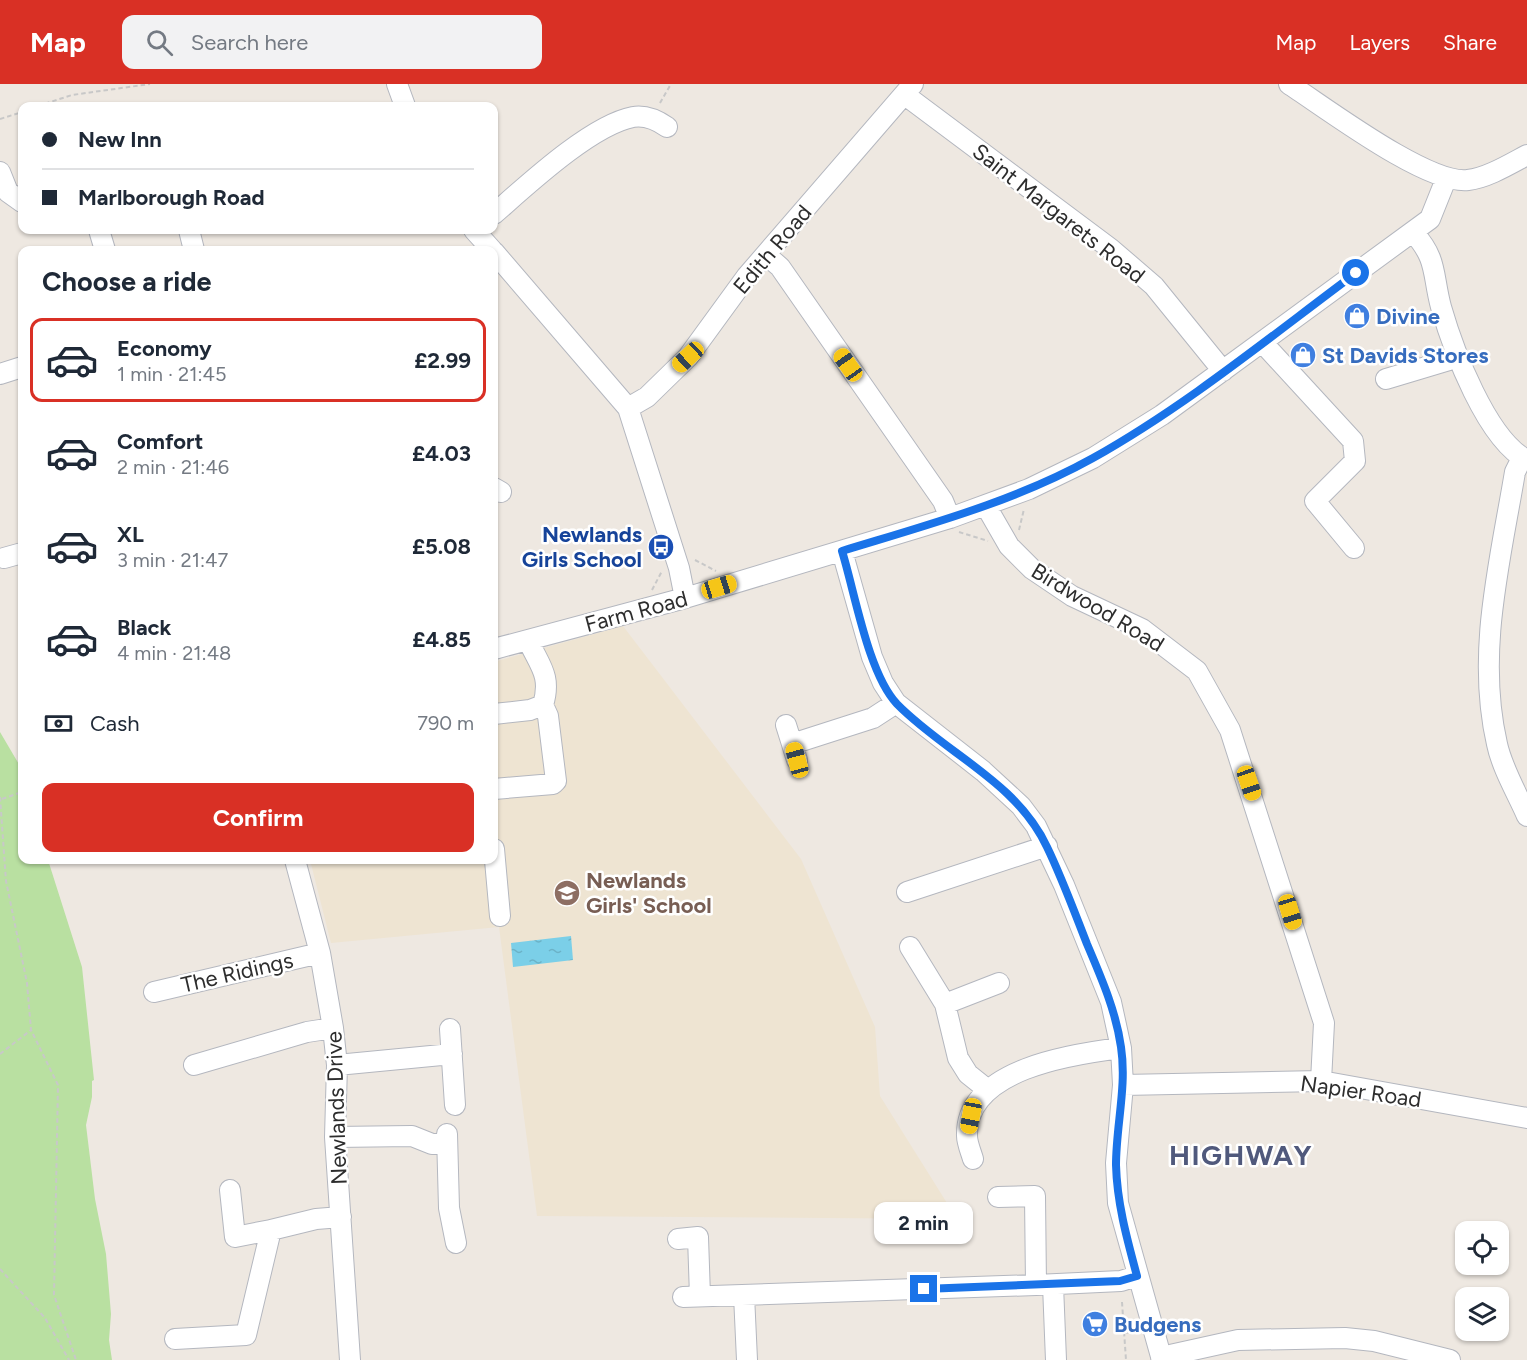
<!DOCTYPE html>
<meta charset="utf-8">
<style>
body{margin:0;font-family:Figtree,sans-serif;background:#f2f2f3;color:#1f2937;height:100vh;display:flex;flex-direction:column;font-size:22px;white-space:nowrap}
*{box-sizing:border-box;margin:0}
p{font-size:20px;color:#747a83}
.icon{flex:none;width:33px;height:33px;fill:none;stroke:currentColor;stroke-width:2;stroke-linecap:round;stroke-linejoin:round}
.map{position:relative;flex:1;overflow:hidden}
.drawer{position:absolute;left:18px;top:162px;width:480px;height:618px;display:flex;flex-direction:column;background:#fff;border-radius:12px;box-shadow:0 2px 4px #0004}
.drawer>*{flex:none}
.guide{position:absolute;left:18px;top:18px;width:480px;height:132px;border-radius:12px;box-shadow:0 2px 4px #0004;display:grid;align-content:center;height:132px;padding:0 24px;background:#fff}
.controls{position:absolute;left:1455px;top:1137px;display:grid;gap:12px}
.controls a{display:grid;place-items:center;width:54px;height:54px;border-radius:12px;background:#fff;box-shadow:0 2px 4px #0004;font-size:30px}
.end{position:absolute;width:27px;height:27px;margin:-14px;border:8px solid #1a73e8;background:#fff;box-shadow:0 0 0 3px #fff}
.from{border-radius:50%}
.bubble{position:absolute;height:42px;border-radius:12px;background:#fff;box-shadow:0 2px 4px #0004;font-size:20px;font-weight:700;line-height:42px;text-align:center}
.car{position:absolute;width:18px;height:36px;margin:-18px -9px;border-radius:8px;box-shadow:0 0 4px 2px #0007;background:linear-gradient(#f5c518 24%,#345 0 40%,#f5c518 0 76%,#345 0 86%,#f5c518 0)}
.guide b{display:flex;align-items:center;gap:21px;height:57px;font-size:22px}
.guide b+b{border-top:2px solid #e0e1e3}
.guide i{width:15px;height:15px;background:#1f2937}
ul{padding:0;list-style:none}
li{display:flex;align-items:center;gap:18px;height:84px;margin:0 12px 9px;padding:0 12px;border:3px solid transparent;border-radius:12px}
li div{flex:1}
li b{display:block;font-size:22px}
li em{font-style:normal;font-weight:700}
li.selected{border-color:#d93025}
li>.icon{width:54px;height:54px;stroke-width:1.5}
h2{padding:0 24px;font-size:27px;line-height:72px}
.pay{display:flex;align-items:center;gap:15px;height:66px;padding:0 24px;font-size:22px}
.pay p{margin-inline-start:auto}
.action{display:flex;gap:12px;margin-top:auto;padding:12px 24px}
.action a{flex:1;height:69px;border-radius:12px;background:#d93025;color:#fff;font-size:24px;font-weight:700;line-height:69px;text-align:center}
header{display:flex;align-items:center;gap:36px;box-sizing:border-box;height:84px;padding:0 30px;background:#d93025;color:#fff}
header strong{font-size:28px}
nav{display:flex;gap:33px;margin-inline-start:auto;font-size:21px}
.search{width:420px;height:54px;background:#f2f2f3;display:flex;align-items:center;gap:15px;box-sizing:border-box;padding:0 21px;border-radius:12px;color:#747a83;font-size:22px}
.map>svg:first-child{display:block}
.education{fill:#eee4d2}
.grass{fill:#b9e0a1}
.water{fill:url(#water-ripples)}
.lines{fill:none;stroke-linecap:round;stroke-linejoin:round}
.minor-casing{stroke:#b4b7bf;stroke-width:22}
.path{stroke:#c8c8c8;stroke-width:2;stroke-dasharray:4.5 3;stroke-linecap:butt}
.minor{stroke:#fff;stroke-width:20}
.route{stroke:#1a73e8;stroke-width:8}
.labels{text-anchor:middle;stroke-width:5;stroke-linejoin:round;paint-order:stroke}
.street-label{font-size:22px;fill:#2d2d2d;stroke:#fff}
.shop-label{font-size:22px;font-weight:bold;fill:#366cbe;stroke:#fff;text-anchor:start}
.transit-label{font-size:22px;font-weight:bold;fill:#164399;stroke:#fff;text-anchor:end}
.education-label{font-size:22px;font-weight:bold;fill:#785e54;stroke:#fff;text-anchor:start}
.district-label{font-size:28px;font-weight:bold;letter-spacing:1.5px;fill:#50597c;stroke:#fff}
</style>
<header>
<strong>Map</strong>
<div class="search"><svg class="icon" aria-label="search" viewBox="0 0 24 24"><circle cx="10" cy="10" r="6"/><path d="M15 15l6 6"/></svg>Search here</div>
<nav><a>Map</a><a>Layers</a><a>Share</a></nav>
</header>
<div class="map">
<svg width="1527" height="1276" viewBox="0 0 1527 1276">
<defs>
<pattern id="water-ripples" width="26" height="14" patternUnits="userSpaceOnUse" patternTransform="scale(1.5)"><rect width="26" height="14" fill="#7bcfe8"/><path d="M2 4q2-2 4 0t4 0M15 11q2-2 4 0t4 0" fill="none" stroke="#6bb2c7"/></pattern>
</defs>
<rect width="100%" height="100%" fill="#eee8e1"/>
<!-- education -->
<path class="education" d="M 623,542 L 801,775 L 875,943 L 880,1012 L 957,1135 L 537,1132 L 499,843 L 331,859 L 310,776 L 494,776 L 494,578 Z"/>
<!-- grass -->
<path class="grass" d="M 0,648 L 20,682 L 22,692 L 22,776 L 48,776 L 82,883 L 94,996 L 92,997 L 92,1013 L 86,1041 L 95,1115 L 106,1170 L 111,1230 L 109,1256 L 112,1276 L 0,1276 Z"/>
<!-- water -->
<path class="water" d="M 571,852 L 573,876 L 513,883 L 511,859 Z"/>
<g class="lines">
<defs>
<path id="minor" d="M 397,0 L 405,22
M 1289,0 C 1326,24 1428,101 1468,96 C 1487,94 1510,80 1527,71
M 905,11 L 1111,165 L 1154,202 L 1223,287
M 0,88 L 8,108 L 22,118
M 494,130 C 526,102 591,41 633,33 C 645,31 657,36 667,43
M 99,146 L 105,166
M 189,146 L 194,166
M 474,146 L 492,166
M 1413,148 C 1438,176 1432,189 1441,223 C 1453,265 1487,356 1527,376
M 494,168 L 628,324 L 679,484 L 685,514
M 766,171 L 780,183 L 943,417 L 950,434
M 1262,258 L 1353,357 L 1355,377 L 1315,417 L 1354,464
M 0,290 L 22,283
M 1386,295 L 1456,274
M 628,324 L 647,313 L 688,273 L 747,192 L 913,0
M 1522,374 L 1515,388 C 1500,478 1476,569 1497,660 C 1502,684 1517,709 1527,732
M 494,404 L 501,408
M 986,422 L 1009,462 L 1032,485 L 1072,512 L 1142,545 L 1197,587 L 1230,646 L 1324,939 L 1321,997
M 842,467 L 872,573 L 883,599 L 896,619 L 983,687 L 1021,722 L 1036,742 L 1064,801 L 1111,918 L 1121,964 L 1123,1001 L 1116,1079 L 1118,1119 L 1162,1276
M 4,474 L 22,469
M 494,565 L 685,514 L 950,434 L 1029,405 L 1093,374 L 1162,331 L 1430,135 L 1446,95
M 494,630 L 530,626 L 543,621 C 552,591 539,581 528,556
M 786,641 L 797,676
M 792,660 L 873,634 L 896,619
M 494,705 L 553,700 L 556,697 L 548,632 L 543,621
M 494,765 L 500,832
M 295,776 L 320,869 L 333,944 L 337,981 L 335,1053 L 350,1276
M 907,808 L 1047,762
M 910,863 L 945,920 L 958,974 L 968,990 L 988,1006
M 154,908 L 320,869
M 945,920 L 999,899
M 450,945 L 455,1021
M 194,981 L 307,948 L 333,944
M 337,981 L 452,970
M 1123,1001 L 1321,997 L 1527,1034
M 447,1050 L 449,1124 L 456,1159
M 335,1053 L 412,1052 L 432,1060 L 447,1060
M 973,1075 C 971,1068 967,1059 967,1052 C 965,985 1073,970 1121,964
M 230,1106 L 235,1153 L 271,1146
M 998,1113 L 1035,1112 L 1036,1201
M 678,1155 L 698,1153 L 700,1212
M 1053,1201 L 1056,1276
M 744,1211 L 747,1276
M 683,1213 L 1036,1201 L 1121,1197 L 1137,1192
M 175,1255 L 246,1251 L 271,1146 L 316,1135 L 341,1133
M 1161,1273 L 1238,1256 L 1345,1254 L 1374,1257 L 1450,1276"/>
</defs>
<!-- minor casing -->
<use href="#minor" class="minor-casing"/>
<!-- path -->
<path class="path" d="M 660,19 L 671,0
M 38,22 L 72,11 L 150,0
M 0,35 L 22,28
M 1019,446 L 1024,425
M 959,448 L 988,457
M 695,476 L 716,487
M 652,506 L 662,487
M 0,713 L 6,797 L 27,899 L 31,946 L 58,1001 L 54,1211 L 76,1276
M 2,715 L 22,708
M 0,970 L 31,946
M 0,1185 L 45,1234 L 69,1276
M 1122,1218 L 1126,1276
M 1124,1249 L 1136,1248"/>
<!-- minor -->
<use href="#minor" class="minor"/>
</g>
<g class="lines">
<!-- route -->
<path class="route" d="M 924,1205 L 1120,1197 L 1137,1192 C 1127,1155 1117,1119 1116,1081 C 1116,1042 1127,1002 1121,963 C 1116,927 1101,893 1087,860 C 1074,827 1062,794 1047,763 C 1016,697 946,670 897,620 C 868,589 855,509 842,467 C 927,441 1014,418 1093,374 C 1186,322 1271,252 1356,189"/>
</g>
<!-- icons -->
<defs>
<symbol id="shop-disc" viewBox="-11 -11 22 22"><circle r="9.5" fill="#3f7fe0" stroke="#fff"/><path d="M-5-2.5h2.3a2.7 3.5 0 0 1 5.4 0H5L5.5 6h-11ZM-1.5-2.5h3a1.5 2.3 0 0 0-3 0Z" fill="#fff"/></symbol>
<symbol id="bus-disc" viewBox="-11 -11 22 22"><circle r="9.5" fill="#1a4fb4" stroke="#fff"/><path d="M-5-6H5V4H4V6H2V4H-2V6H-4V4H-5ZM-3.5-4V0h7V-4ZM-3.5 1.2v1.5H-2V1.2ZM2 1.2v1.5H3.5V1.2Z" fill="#fff"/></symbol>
<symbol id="school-disc" viewBox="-11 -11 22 22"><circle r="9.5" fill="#8d6e63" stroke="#fff"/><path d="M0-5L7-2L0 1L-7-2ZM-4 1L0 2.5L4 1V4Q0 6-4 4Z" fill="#fff"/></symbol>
<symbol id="supermarket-disc" viewBox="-11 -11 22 22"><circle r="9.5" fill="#3f7fe0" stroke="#fff"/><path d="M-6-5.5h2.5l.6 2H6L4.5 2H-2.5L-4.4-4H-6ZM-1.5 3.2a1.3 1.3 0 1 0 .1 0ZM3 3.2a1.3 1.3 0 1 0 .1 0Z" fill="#fff"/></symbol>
</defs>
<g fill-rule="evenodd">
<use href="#shop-disc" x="1342" y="217" width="30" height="30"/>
<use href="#shop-disc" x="1288" y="256" width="30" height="30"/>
<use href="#bus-disc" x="646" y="448" width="30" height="30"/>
<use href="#school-disc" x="552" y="794" width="30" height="30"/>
<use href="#supermarket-disc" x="1080" y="1225" width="30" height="30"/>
</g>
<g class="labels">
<!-- street labels -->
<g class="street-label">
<text transform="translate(1059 129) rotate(38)" y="8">Saint Margarets Road</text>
<text transform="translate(772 165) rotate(-50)" y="8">Edith Road</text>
<text transform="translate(1098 523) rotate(31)" y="8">Birdwood Road</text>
<text transform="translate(636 527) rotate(-15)" y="8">Farm Road</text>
<text transform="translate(237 888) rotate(-13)" y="8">The Ridings</text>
<text transform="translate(1361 1007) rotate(8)" y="8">Napier Road</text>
<text transform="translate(336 1024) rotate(-92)" y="8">Newlands Drive</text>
</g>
<!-- shop labels -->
<g class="shop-label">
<text x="1376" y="240">Divine</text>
<text x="1322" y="279">St Davids Stores</text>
<text x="1114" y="1248">Budgens</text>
</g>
<!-- transit labels -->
<g class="transit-label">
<text x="642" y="458">Newlands<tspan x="642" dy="25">Girls School</tspan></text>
</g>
<!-- education labels -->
<g class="education-label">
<text x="586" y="804">Newlands<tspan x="586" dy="25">Girls' School</tspan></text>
</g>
<!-- district labels -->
<g class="district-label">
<text x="1241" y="1081">HIGHWAY</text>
</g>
</g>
</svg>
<div class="controls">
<a><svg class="icon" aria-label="locate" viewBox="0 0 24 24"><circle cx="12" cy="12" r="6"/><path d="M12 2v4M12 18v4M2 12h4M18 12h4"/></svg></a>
<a><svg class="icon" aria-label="layers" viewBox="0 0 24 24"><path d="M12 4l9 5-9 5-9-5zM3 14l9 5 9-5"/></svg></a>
</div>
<i class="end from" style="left:1356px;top:189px"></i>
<i class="end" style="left:924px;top:1205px"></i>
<div class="bubble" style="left:874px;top:1118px;width:99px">2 min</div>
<i class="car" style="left:688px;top:273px;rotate:227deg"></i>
<i class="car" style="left:848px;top:281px;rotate:325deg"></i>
<i class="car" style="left:719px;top:503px;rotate:73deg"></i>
<i class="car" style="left:797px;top:676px;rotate:345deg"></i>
<i class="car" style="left:1249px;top:699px;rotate:161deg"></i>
<i class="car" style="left:1290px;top:828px;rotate:163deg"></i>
<i class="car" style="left:971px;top:1032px;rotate:191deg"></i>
<div class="guide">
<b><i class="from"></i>New Inn</b>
<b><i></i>Marlborough Road</b>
</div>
<section class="drawer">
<h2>Choose a ride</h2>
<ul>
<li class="selected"><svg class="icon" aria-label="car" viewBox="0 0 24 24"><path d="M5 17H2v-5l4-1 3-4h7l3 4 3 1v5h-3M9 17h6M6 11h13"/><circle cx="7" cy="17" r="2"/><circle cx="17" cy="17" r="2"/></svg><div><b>Economy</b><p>1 min · 21:45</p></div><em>£2.99</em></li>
<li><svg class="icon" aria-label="car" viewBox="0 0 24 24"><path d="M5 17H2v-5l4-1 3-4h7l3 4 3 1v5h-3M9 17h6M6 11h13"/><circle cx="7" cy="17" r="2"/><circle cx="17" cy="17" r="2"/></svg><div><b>Comfort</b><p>2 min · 21:46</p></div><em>£4.03</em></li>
<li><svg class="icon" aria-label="car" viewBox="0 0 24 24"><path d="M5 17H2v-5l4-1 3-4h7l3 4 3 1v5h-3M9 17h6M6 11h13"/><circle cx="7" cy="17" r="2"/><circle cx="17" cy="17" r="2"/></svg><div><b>XL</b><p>3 min · 21:47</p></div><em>£5.08</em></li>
<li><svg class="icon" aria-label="car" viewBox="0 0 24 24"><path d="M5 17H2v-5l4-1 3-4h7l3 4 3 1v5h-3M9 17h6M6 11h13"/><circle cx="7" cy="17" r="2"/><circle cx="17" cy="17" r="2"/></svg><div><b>Black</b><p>4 min · 21:48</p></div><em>£4.85</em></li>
</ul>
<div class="pay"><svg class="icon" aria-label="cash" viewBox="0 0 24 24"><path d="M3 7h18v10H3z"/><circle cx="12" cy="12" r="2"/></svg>Cash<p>790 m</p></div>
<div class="action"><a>Confirm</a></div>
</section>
</div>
